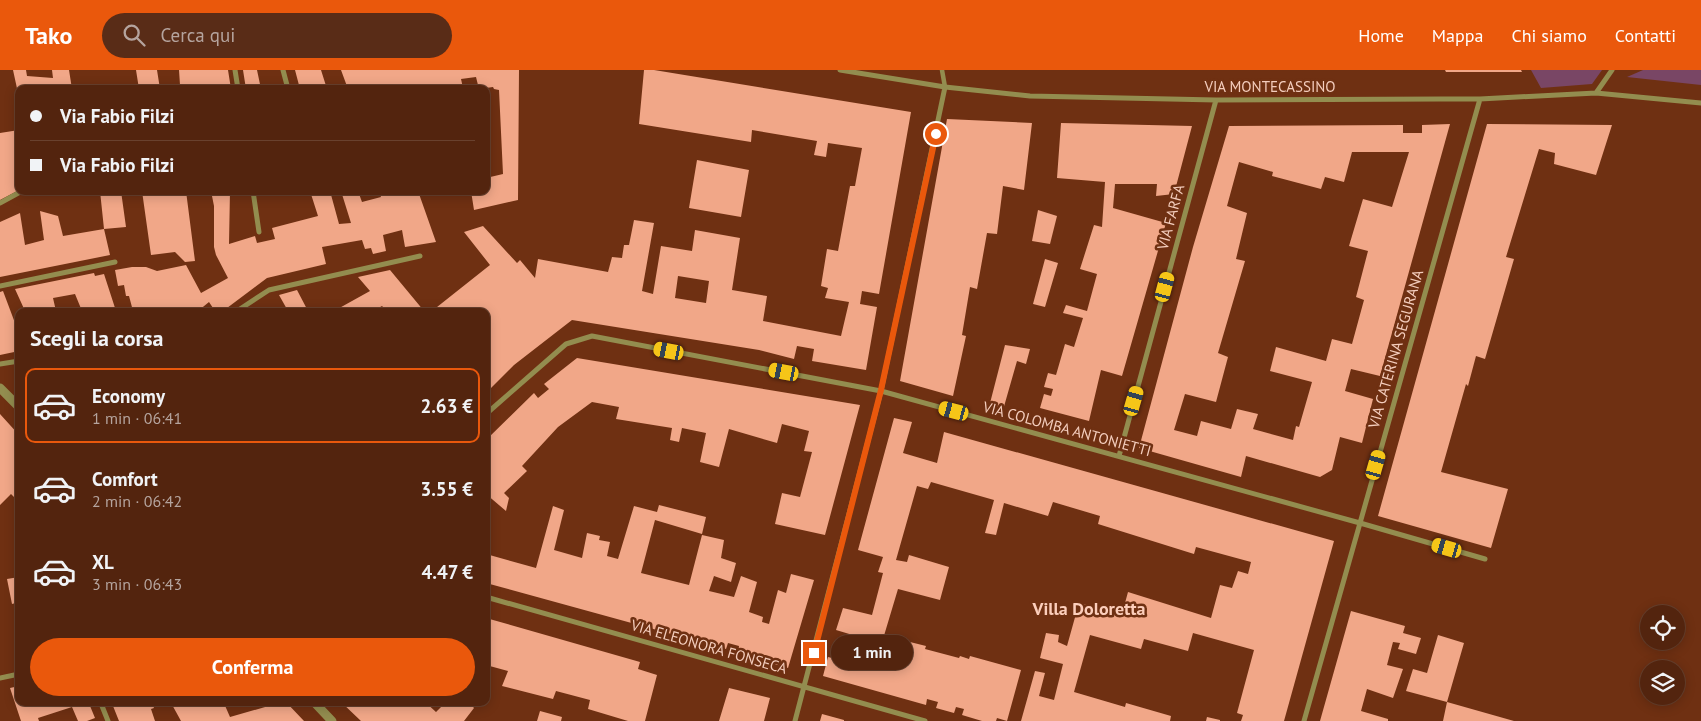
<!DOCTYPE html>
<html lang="it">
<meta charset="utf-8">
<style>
body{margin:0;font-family:"PT Sans",sans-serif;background:#592c17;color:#f1f3f6;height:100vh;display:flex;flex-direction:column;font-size:19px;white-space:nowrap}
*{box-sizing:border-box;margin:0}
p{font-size:16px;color:#b5a49e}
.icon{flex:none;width:28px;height:28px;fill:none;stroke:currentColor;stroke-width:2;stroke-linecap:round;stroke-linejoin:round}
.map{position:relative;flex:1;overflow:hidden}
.side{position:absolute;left:15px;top:238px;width:475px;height:398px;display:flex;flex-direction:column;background:#53240e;border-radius:10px;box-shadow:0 2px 12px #0003,0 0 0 1px #69412e}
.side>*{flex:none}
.hud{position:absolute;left:15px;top:15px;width:475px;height:110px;border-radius:10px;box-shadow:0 2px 12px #0003,0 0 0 1px #69412e;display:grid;align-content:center;height:110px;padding:0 15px;background:#53240e}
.controls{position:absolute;left:1640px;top:535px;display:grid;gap:10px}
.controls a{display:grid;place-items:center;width:45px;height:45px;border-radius:50%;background:#53240e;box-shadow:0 2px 12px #0003,0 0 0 1px #69412e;font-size:25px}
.end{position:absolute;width:22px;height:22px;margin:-11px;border:6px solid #ea580c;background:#fff;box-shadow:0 0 0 2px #fff}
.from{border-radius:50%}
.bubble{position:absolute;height:35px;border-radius:18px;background:#53240e;box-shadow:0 2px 12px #0003,0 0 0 1px #69412e;font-size:16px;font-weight:800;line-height:35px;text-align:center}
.car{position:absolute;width:15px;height:30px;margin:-15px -8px;border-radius:6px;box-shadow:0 0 4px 1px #0007;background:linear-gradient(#f5c518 24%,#345 0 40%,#f5c518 0 76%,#345 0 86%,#f5c518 0)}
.hud b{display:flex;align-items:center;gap:18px;height:48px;font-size:19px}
.hud b+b{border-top:1px solid #69412e}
.hud i{width:12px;height:12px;background:#f1f3f6}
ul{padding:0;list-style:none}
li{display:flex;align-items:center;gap:15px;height:75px;margin:0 10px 8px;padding:0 5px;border:2px solid transparent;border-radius:10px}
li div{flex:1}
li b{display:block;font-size:19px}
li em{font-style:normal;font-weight:800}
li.current{border-color:#ea580c}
li>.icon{width:45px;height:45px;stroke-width:1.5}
h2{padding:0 15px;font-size:22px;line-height:60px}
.action{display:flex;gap:10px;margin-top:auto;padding:10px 15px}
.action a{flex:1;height:58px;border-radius:30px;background:#ea580c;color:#fff;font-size:20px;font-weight:800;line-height:58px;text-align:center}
header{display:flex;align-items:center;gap:30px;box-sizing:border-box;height:70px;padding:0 25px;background:#ea580c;color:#fff}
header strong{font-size:24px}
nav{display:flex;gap:28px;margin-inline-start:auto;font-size:18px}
.search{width:350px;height:45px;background:#592c17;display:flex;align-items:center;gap:12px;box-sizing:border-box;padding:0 18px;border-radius:28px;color:#b5a49e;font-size:19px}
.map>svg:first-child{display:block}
.green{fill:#794665}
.building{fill:#f1a788;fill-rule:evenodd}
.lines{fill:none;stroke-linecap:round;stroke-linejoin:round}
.pedestrian{stroke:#938d4f;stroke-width:4.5}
.minor{stroke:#938d4f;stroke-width:5}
.tertiary{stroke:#938d4f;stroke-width:9}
.route{stroke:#ea580c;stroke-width:6}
.labels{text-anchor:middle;stroke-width:5;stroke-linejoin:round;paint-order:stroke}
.street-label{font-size:15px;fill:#f4cdbd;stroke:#6f3012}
.quarter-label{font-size:18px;font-weight:bold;fill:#fccebb;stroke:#6f3012}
</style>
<header>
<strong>Tako</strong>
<div class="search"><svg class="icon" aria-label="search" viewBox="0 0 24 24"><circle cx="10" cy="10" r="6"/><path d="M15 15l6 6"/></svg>Cerca qui</div>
<nav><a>Home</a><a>Mappa</a><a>Chi siamo</a><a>Contatti</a></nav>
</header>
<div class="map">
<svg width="1701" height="651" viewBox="0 0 1701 651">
<rect width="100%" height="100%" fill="#6f3012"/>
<!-- green -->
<path class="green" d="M 1531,0 L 1602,0 L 1592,14 L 1541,18 Z
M 1643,0 L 1701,0 L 1701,15 L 1627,7 Z"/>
<!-- building -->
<path class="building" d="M 13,0 L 26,0 L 27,6 L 53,8 L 52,0 L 69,0 L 72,19 L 19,19 L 18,23 Z
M 136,0 L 157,0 L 160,19 L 139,19 Z
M 179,0 L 228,0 L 231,19 L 163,19 L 180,15 Z
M 243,0 L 257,0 L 261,19 L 246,19 Z
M 295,0 L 321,0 L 327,19 L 300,19 Z
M 341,0 L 519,0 L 518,130 L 474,140 L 471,121 L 486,121 L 486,108 L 503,104 L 499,20 L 494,19 L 493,17 L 479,19 L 476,7 L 461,9 L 463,18 L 460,19 L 348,19 Z
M 644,0 L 654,0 L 911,42 L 879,224 L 862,221 L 860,234 L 877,237 L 866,300 L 812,291 L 814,279 L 797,276 L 794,289 L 759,280 L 572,250 L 514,295 L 486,323 L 486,241 L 432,241 L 490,195 L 464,162 L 483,156 L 517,193 L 520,190 L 535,208 L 538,189 L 608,202 L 612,187 L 622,188 L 624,175 L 629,175 L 634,150 L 654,153 L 642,221 L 653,224 L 661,176 L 692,181 L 695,160 L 740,168 L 732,220 L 767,226 L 763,251 L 841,266 L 849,232 L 825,228 L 828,218 L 821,216 L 827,179 L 838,181 L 850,116 L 855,116 L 862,78 L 828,73 L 826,87 L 814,85 L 817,71 L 752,60 L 751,72 L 639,54 ZM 678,206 L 709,211 L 706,233 L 675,228 Z
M 1445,0 L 1521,0 L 1522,2 L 1446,2 Z
M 947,49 L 1032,53 L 1024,120 L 1003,116 L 997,164 L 987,163 L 977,219 L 970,217 L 962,265 L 966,266 L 953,326 L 900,311 Z
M 1061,53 L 1192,56 L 1174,124 L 1156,126 L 1157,114 L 1115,114 L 1113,138 L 1166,153 L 1122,306 L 1101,300 L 1089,351 L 1040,338 L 1044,324 L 1051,326 L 1053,319 L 1044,317 L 1048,303 L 1056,305 L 1065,274 L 1074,277 L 1083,248 L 1063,243 L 1066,235 L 1087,241 L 1097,204 L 1080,199 L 1094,155 L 1102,157 L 1105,112 L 1057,108 Z
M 1450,54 L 1380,306 L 1351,299 L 1345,321 L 1373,329 L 1362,373 L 1340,367 L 1332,400 L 1320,407 L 1246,386 L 1241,407 L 1139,378 L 1193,177 L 1229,56 L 1403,55 L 1403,63 L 1422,63 L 1422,55 ZM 1352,82 L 1409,82 L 1392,137 L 1363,129 L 1349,176 L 1368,181 L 1356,227 L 1364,230 L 1352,274 L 1332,269 L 1326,291 L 1276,277 L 1270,301 L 1312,312 L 1299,357 L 1296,356 L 1293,370 L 1253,359 L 1258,344 L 1237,339 L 1231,359 L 1201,351 L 1197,366 L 1174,360 L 1185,324 L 1216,332 L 1228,287 L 1218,283 L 1245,191 L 1236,189 L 1247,143 L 1227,136 L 1239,92 L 1273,102 L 1272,106 L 1321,119 L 1325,107 L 1344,112 Z
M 1487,54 L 1612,55 L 1596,105 L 1554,94 L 1555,83 L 1539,79 L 1506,187 L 1514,189 L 1485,289 L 1476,286 L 1468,316 L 1466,314 L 1441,402 L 1508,419 L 1491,478 L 1378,446 Z
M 19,60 L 19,120 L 0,130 L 0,63 Z
M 697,90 L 749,100 L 741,147 L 689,138 Z
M 100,121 L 121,121 L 126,157 L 104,159 L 110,185 L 0,207 L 0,152 L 20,143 L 25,175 L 44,170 L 40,141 L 58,146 L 63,166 L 104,159 Z
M 142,121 L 186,121 L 195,191 L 185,192 L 175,182 L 151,185 Z
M 211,121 L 230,121 L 229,174 L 255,166 L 257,173 L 275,169 L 272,158 L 318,146 L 310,121 L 330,121 L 339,154 L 351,153 L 341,121 L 358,121 L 362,132 L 381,127 L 379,121 L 418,121 L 436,172 L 405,177 L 402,160 L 383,165 L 386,181 L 373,184 L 371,178 L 365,179 L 362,170 L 322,177 L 326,194 L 267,208 L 223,241 L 215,241 L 209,232 L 198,241 L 133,241 L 129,226 L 126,226 L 124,215 L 118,216 L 115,200 L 132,197 L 146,197 L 157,201 L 186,195 L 201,223 L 228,208 L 216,185 L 214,177 L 214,136 Z
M 1038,140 L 1057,146 L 1050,174 L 1032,171 Z
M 1045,189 L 1058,193 L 1045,237 L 1033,234 Z
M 390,200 L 424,241 L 387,241 L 382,236 L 373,241 L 334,241 L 370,221 L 358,207 Z
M 94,203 L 95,206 L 104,204 L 116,241 L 82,241 L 75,224 L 53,228 L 56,241 L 25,241 L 15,219 Z
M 297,220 L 308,241 L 288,241 L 279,225 Z
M 3,221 L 15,253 L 19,252 L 19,281 L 0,285 L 0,222 Z
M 1005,275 L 1030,279 L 1026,294 L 1017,291 L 1003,340 L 989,337 Z
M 577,288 L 860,335 L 825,465 L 775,454 L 782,423 L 800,427 L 812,382 L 804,381 L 809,361 L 782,354 L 777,373 L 729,359 L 719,397 L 700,392 L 706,363 L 682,358 L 679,372 L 670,370 L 672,358 L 616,349 L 619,337 L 592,332 L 558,357 L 522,396 L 527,401 L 504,423 L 509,428 L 506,441 L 486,424 L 486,370 L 534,323 L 538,328 L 549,319 L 544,314 Z
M 0,344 L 19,365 L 19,432 L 11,424 L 0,435 Z
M 894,348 L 912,352 L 903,383 L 937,393 L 944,362 L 1334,471 L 1284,651 L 1241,651 L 1243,645 L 1237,643 L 1254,580 L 1193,563 L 1188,581 L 1144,569 L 1141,579 L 1090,565 L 1074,622 L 1125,637 L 1126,633 L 1171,646 L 1170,651 L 1021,651 L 1035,601 L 1045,603 L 1039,626 L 1054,630 L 1063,594 L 1040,588 L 1046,563 L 1059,565 L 1058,572 L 1067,576 L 1079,533 L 1122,544 L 1128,522 L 1211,548 L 1220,515 L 1232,518 L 1238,501 L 1248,504 L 1251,492 L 1196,477 L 1194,484 L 1098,454 L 1100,446 L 1053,432 L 1048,446 L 1004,433 L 996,465 L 985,463 L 994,430 L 931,412 L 928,419 L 917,416 L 896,490 L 907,492 L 909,485 L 949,497 L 940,530 L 898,519 L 883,569 L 909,577 L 910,572 L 926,576 L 925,579 L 959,588 L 960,586 L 969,589 L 970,586 L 1021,600 L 1007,651 L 997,648 L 996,651 L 982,651 L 962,645 L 964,639 L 956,637 L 954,643 L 936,638 L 938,632 L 927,629 L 926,635 L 823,606 L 828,587 L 849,592 L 856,566 L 836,560 L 843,538 L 872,545 L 883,503 L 878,502 L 883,487 L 858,480 Z
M 659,435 L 706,447 L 702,464 L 655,450 L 641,503 L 689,515 L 702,465 L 724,470 L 721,488 L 736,493 L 731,512 L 714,506 L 709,521 L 734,527 L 741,506 L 757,512 L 749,542 L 763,547 L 762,552 L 769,554 L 778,520 L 786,523 L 791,504 L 814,510 L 788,598 L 738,583 L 739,576 L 728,573 L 726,579 L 486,513 L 486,484 L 536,498 L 553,436 L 564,440 L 554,480 L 582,488 L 587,463 L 600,466 L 599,470 L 610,472 L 607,486 L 618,489 L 634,436 L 657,442 Z
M 19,507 L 19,532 L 12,534 L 7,509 Z
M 1351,541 L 1405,556 L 1403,563 L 1421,568 L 1416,584 L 1398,579 L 1400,573 L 1393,572 L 1387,595 L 1403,599 L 1393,628 L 1367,619 L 1361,641 L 1388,649 L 1388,651 L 1320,651 Z
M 486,548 L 640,592 L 638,599 L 657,605 L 645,651 L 628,651 L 588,639 L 590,630 L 556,621 L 553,629 L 502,616 L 508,601 L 486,595 Z
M 1438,565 L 1464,573 L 1447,632 L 1514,651 L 1443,651 L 1447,632 L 1406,621 L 1413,599 L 1427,603 Z
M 19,616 L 19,631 L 88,631 L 95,648 L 87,651 L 78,651 L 72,637 L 38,648 L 39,651 L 21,651 L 10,618 Z
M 729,618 L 770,628 L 764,651 L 719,651 Z
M 111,631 L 151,631 L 154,638 L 151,639 L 155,651 L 119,651 Z
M 170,631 L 204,631 L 205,634 L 212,631 L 223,631 L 230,647 L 272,635 L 268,631 L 285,631 L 304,651 L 181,651 Z
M 340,631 L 424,631 L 436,642 L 447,631 L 468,631 L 474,638 L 464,651 L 361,651 Z
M 540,641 L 562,647 L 561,651 L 537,651 Z
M 822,644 L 844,650 L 844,651 L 820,651 Z
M 1207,647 L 1220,650 L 1220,651 L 1206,651 Z"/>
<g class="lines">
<!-- pedestrian -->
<path class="pedestrian" d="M 942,0 L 945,17"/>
<!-- minor -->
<path class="minor" d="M 235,0 L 238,19
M 283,0 L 288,19
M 840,0 L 945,17 L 1030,26 L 1216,30 L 1441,29 L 1480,29 L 1596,23 L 1701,33
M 1596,23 L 1612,0
M 253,121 L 259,162
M 0,133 L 22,121
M 0,216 L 115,192
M 237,241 L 269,220 L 420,186
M 0,294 L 19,291
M 486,344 L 566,274 L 592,266 L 881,321 L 1360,453 L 1485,489
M 1119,386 L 1216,30
M 486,527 L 925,651
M 0,608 L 19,604
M 100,631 L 108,651
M 795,651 L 881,321 L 945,17
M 1304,651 L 1480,29"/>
<!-- tertiary -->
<path class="tertiary" d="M 0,318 L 19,337
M 313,631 L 332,651"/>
</g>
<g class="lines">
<!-- route -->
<path class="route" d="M 814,583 L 881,320 L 936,64"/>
</g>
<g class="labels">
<!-- street labels -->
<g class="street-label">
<text x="1270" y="22">VIA MONTECASSINO</text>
<text transform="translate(1171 147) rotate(-75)" y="5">VIA FARFA</text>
<text transform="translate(1396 279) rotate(-74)" y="5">VIA CATERINA SEGURANA</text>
<text transform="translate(1067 359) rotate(15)" y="5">VIA COLOMBA ANTONIETTI</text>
<text transform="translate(709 577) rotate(16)" y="5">VIA ELEONORA FONSECA</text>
</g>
<!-- quarter labels -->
<g class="quarter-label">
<text x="1089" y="545">Villa Doloretta</text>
</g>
</g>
</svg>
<div class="controls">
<a><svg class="icon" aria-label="locate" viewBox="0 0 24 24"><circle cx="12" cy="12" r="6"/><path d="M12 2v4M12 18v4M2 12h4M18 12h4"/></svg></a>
<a><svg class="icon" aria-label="layers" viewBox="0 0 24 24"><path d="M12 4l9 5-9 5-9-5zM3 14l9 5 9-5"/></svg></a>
</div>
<i class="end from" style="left:936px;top:64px"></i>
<i class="end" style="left:814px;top:583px"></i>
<div class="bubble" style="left:831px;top:565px;width:82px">1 min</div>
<i class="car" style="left:1165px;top:217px;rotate:15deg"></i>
<i class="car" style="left:669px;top:281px;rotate:281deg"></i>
<i class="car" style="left:784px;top:302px;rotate:281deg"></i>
<i class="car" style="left:1134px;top:331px;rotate:16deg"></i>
<i class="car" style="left:954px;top:341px;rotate:285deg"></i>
<i class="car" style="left:1376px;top:395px;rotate:16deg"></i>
<i class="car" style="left:1447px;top:478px;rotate:286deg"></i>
<div class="hud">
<b><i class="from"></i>Via Fabio Filzi</b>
<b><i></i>Via Fabio Filzi</b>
</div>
<section class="side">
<h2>Scegli la corsa</h2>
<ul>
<li class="current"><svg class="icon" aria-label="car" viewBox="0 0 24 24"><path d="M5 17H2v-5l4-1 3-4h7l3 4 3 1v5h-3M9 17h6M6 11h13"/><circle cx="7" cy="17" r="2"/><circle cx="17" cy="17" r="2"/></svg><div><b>Economy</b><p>1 min · 06:41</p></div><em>2.63 €</em></li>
<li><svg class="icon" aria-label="car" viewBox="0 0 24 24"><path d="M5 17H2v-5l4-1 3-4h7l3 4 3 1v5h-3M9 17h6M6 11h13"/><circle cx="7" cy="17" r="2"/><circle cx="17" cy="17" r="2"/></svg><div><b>Comfort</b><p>2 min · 06:42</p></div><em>3.55 €</em></li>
<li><svg class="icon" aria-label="car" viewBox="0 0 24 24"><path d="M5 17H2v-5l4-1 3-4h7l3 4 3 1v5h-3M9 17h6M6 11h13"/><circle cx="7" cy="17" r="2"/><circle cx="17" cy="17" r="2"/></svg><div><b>XL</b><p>3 min · 06:43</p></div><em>4.47 €</em></li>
</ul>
<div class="action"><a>Conferma</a></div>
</section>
</div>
